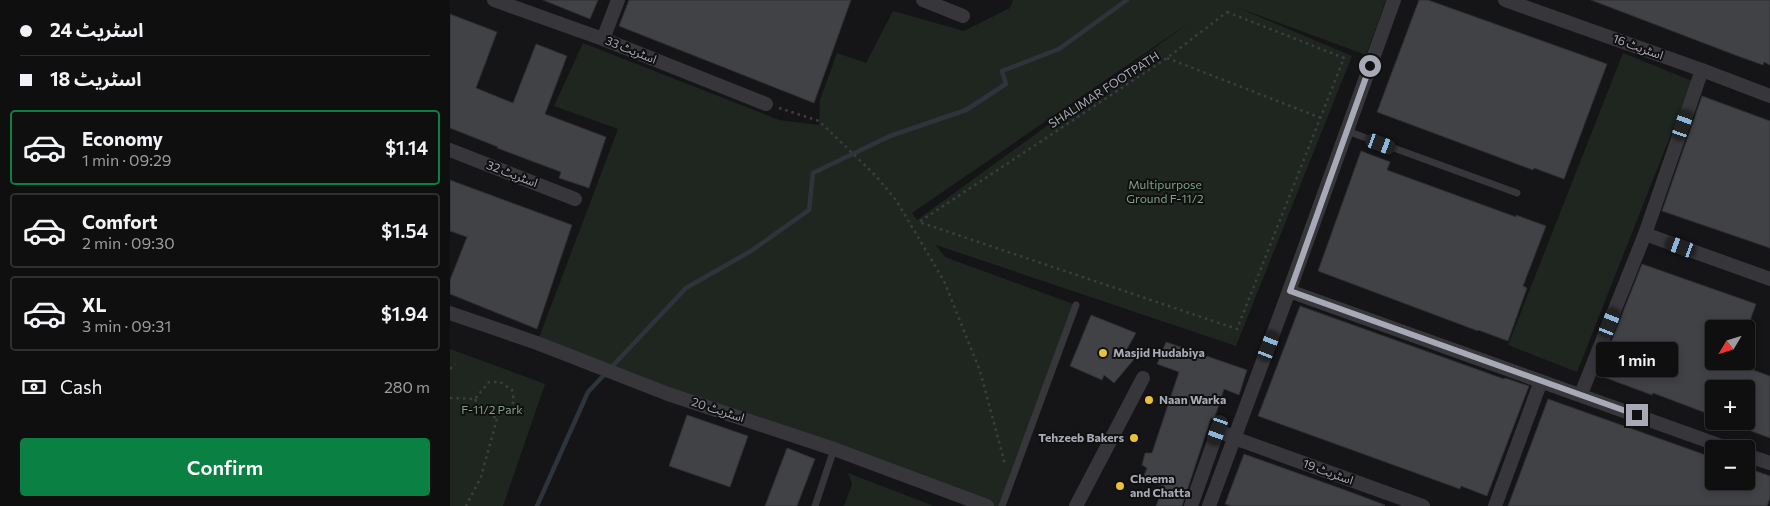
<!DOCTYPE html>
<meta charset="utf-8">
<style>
body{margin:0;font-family:Commissioner,"Noto Sans Arabic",sans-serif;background:#1e1d1e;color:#f1f3f6;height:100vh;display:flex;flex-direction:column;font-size:19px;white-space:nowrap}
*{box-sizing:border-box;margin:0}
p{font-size:16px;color:#9c9c9f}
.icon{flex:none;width:28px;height:28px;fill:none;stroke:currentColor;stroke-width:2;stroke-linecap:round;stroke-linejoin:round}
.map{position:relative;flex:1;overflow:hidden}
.sheet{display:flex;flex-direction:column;background:#100f10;width:450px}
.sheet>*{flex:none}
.hud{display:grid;align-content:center;height:110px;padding:0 20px;background:#100f10}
.needle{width:32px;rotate:232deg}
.fabs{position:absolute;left:1255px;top:320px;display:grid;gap:10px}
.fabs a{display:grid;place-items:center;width:50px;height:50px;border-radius:5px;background:#100f10;box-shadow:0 2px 8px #0003,0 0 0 1px #302f30;font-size:25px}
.end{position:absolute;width:22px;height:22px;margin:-11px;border:6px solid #a7aab6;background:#111;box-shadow:0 0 0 2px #111}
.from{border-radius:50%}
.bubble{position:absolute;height:35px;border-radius:5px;background:#100f10;box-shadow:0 2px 8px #0003,0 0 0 1px #302f30;font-size:16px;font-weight:600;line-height:35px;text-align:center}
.car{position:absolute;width:15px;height:30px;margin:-15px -8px;border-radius:6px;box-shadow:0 0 4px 1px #0007;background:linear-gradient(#222 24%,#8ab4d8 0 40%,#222 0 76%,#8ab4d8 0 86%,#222 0)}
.hud b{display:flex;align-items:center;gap:18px;height:48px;font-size:19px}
.hud b+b{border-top:1px solid #302f30}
.hud i{width:12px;height:12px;background:#f1f3f6}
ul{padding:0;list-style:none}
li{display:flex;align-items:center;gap:15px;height:75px;margin:0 10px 8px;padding:0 10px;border:2px solid #302f30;border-radius:5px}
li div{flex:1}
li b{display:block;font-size:19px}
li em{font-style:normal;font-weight:600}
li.active{border-color:#0b8043}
li>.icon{width:45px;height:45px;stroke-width:1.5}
.pay{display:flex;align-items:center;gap:12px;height:55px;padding:0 20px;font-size:19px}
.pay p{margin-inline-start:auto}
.button{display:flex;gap:10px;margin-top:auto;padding:10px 20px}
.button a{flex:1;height:58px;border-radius:5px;background:#0b8043;color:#fff;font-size:20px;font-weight:600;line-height:58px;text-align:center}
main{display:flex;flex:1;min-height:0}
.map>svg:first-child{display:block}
.green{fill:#1f2620;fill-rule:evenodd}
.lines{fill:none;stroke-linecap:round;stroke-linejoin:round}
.stream{stroke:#2d343b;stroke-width:4.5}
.building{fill:#414246;stroke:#2f2f32}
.path{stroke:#3c3d42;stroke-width:2.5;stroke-dasharray:2.5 4;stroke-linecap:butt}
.service{stroke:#36363b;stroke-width:7}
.minor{stroke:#36363b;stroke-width:14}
.route{stroke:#a7aab6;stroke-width:6}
.poi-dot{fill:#eac239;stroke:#101011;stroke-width:2}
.labels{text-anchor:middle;stroke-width:4;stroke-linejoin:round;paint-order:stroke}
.street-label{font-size:12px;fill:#a7aab6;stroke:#101011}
.park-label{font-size:12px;fill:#7fa084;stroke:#101011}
.poi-label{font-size:12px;font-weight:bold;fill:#a7aab6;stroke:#101011;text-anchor:start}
</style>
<main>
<section class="sheet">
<div class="hud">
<b><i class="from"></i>اسٹریٹ 24</b>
<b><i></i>اسٹریٹ 18</b>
</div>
<ul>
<li class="active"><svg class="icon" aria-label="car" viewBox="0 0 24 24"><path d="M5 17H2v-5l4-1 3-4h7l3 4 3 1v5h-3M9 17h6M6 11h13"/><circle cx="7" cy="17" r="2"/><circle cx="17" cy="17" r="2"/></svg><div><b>Economy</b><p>1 min · 09:29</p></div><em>$1.14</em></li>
<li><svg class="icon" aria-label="car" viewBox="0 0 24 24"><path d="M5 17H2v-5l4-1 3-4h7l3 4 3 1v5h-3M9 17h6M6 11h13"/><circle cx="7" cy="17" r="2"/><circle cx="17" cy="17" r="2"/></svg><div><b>Comfort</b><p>2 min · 09:30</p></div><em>$1.54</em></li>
<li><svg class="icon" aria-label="car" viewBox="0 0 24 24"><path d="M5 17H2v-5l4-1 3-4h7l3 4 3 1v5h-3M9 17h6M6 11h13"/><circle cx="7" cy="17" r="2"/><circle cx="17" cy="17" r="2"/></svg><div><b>XL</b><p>3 min · 09:31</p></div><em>$1.94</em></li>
</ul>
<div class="pay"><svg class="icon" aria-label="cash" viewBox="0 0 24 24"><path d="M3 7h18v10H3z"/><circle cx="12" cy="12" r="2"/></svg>Cash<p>280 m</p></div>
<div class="button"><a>Confirm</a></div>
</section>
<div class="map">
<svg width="1320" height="506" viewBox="0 0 1320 506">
<rect width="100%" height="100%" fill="#151416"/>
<!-- green -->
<path class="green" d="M 563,0 L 936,0 L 916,55 L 786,7 L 902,56 L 786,346 L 486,245 L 495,257 L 626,305 L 552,506 L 536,506 L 87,343 L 168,129 L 104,106 L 133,43 L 329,120 L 369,125 L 370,100 L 387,53 L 416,63 L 443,11 L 514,31 L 560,8 ZM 743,20 L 467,220 L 462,213 Z
M 1173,53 L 1242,81 L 1127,372 L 1058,345 Z
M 0,349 L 95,384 L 53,506 L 0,506 Z
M 398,473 L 484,506 L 394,506 L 402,484 Z"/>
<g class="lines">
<!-- stream -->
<path class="stream" d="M 87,506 L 138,392 L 236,288 L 301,251 L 359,210 L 363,173 L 440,136 L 516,110 L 556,84 L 552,71 L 609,49 L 677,0"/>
</g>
<!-- building -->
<path class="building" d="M 93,0 L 148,0 L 140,19 Z
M 179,0 L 401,0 L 364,103 L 169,26 Z
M 969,0 L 978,0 L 1157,64 L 1114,179 L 1084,168 L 1083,170 L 927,112 Z
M 1141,0 L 1320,0 L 1320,65 L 1314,62 L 1313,65 L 1285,55 Z
M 0,14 L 47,32 L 26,88 L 63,103 L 86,44 L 117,56 L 95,114 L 156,137 L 139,188 L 109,178 L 111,172 L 47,148 L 48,147 L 0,128 Z
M 1252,96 L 1320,121 L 1320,248 L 1212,211 Z
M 911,151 L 940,162 L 937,170 L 1066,217 L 1066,215 L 1096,226 L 1073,286 L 1077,288 L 1058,341 L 1028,330 L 1028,331 L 868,271 Z
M 0,180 L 122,225 L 87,329 L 0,294 L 0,280 L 17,237 L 0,231 Z
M 1192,264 L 1306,304 L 1297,329 L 1264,329 L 1264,361 L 1278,361 L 1320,376 L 1320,438 L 1301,431 L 1302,429 L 1296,427 L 1296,389 L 1264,389 L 1264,416 L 1203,393 L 1202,395 L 1148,375 Z
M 850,306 L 1054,379 L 1055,378 L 1079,386 L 1037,496 L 1011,486 L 1010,489 L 808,416 Z
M 641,315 L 686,333 L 677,349 L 686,357 L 664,383 L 654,375 L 652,380 L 620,366 Z
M 716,342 L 797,370 L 789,395 L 774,389 L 764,420 L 761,418 L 732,506 L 706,506 L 714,486 L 692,481 L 697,468 L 692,465 L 695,453 L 702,453 L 729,372 L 707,364 Z
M 1098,399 L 1264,458 L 1264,481 L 1296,481 L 1296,470 L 1302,472 L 1303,470 L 1320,476 L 1320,498 L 1317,506 L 1058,506 Z
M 237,415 L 298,436 L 280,487 L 219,466 Z
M 337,448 L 365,459 L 347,506 L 315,506 Z
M 794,454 L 895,490 L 935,505 L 934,506 L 782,506 L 775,504 Z"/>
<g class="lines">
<!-- path -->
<path class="path" d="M 777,12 L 894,58 L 787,329 L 469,222 L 717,58 Z
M 717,58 L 871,118
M 329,108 L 369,121 L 425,175 L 446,200 L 494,281 L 530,371 L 555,464
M 0,369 L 5,364
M 0,398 L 25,399 L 39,382 L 50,382 L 62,390 L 64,401 L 59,409 L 53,415 L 48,415 L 31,477 L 16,506
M 25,399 C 30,409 36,414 47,418"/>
<!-- service -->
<path class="service" d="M 897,131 L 1067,193
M 365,506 L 384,449
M 552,506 L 626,305"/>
<!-- minor -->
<path class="minor" d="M 44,0 L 153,39 L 316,104
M 473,0 L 513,16
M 1055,0 L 1252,70 L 1320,96
M 153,39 L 168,0
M 0,150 L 125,199
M 1195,234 L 1320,279
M 839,291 L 1280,449
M 0,313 L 87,343 L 218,394 L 384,449 L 537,506
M 1131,394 L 1195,234 L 1252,70
M 1296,455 L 1320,463
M 626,506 L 693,378
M 741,506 L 768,430 L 784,438 L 973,506
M 759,506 L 839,291 L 944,0
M 1045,506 L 1091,381"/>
</g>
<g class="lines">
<!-- route -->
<path class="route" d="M 920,66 L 840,291 L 1187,415"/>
</g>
<!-- markers -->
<g class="poi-dot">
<circle cx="653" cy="353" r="5"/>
<circle cx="699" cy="400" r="5"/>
<circle cx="684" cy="438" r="5"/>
<circle cx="670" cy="486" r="5"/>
</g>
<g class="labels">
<!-- street labels -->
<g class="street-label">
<text transform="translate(1188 47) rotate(20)" y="4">اسٹریٹ 16</text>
<text transform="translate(181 50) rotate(22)" y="4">اسٹریٹ 33</text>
<text transform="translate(654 90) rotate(-33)" y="4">SHALIMAR FOOTPATH</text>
<text transform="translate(62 174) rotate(21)" y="4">اسٹریٹ 32</text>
<text transform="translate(268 410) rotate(18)" y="4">اسٹریٹ 20</text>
<text transform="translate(878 472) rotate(20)" y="4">اسٹریٹ 19</text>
</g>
<!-- park labels -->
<g class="park-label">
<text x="715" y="189">Multipurpose<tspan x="715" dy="14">Ground F-11/2</tspan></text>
<text x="42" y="414">F-11/2 Park</text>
</g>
<!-- poi labels -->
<g class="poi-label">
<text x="663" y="357">Masjid Hudabiya</text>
<text x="709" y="404">Naan Warka</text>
<text x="674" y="442" text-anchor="end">Tehzeeb Bakers</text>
<text x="680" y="483">Cheema<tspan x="680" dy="14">and Chatta</tspan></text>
</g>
</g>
</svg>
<div class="fabs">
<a><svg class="needle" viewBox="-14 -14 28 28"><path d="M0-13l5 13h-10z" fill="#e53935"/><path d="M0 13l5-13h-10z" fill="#9c9c9f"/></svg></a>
<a>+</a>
<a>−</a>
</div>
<i class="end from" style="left:920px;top:66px"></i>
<i class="end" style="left:1187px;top:415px"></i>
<div class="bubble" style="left:1146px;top:342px;width:82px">1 min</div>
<i class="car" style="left:1233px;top:125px;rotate:19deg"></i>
<i class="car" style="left:931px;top:144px;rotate:110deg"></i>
<i class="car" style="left:1231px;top:247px;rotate:290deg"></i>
<i class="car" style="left:1160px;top:323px;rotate:22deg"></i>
<i class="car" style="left:819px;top:346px;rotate:21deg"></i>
<i class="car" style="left:768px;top:430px;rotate:199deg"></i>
</div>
</main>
